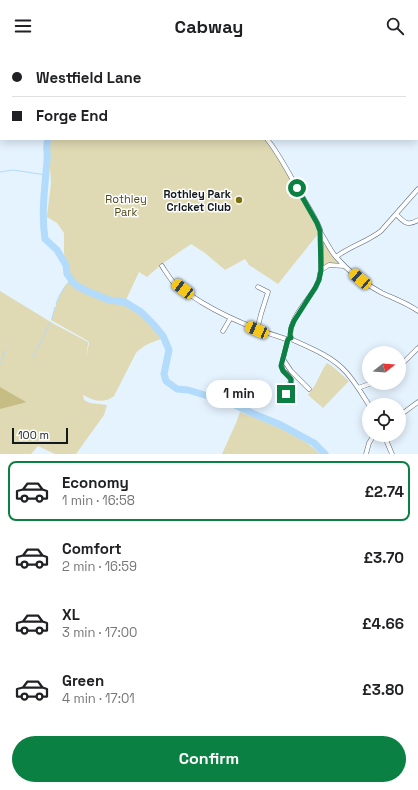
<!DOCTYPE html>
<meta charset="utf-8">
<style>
body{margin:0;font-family:"Space Grotesk",sans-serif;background:#f6f6f6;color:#202124;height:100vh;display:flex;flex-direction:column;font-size:15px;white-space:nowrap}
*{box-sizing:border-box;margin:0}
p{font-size:13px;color:#757577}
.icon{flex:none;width:22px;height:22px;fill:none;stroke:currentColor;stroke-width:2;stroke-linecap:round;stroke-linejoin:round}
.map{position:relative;height:402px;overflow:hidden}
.sheet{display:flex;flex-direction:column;background:#fff;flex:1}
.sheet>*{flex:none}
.banner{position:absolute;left:0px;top:0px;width:418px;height:88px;box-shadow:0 2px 10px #0003;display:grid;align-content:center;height:88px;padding:0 12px;background:#fff}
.needle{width:26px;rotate:73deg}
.tools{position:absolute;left:362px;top:294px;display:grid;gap:8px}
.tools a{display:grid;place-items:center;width:44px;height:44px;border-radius:50%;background:#fff;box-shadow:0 2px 10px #0003;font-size:20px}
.scale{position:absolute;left:12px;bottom:10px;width:56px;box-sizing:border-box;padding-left:4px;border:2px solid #131a1e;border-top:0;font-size:11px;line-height:14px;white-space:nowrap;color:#131a1e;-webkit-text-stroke:3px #fefefe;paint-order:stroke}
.end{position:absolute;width:18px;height:18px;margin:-9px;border:5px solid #0b8043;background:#fff;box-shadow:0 0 0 2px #fff}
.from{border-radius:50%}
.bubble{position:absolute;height:28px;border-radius:14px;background:#fff;box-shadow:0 2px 10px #0003;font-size:13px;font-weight:700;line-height:28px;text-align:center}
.car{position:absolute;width:12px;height:24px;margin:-12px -6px;border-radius:5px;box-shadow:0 0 3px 1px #0007;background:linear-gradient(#f5c518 24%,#345 0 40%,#f5c518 0 76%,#345 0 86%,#f5c518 0)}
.banner b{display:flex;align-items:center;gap:14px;height:38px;font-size:15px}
.banner b+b{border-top:1px solid #e0e0e0}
.banner i{width:10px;height:10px;background:#202124}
ul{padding:7px 0 0;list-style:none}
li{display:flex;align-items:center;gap:12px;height:60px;margin:0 8px 6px;padding:0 4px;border:2px solid transparent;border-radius:8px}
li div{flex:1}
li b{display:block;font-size:15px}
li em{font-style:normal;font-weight:700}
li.selected{border-color:#0b8043}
li>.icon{width:36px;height:36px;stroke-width:1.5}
.action{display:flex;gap:8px;margin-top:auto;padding:8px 12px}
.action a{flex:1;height:46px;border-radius:24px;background:#0b8043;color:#fff;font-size:16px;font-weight:700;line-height:46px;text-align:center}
header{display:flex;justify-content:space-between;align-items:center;height:52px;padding:0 12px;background:#fff;font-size:18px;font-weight:700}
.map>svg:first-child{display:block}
.green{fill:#dfdab3}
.forest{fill:#c5bd83}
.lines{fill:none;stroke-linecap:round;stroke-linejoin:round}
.stream{stroke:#b2dbfc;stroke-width:1}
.river{stroke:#b2dbfc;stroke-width:7}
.minor-casing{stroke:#5c6b78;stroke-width:5}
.minor{stroke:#fff;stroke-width:4}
.route{stroke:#0b8043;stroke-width:5}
.poi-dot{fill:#7b6f0c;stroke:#fefefe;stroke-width:1.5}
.labels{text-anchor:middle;stroke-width:3;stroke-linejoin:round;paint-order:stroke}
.poi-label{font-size:11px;font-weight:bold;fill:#131a1e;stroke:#fefefe;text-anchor:end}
.park-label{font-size:11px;fill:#4d4619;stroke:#fefefe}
</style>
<header><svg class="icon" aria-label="menu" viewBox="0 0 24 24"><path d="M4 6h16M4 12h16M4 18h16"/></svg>Cabway<svg class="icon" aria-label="search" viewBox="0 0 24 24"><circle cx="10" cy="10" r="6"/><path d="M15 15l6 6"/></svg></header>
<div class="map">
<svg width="418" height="402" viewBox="0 0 418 402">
<rect width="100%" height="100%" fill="#e5f3fe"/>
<!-- green -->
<path class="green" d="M 51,87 L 265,87 C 278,104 289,124 299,143 C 307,156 315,168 318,182 L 278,232 L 249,213 L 245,207 L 225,218 L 205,201 L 191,192 L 162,212 L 147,225 L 139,220 L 125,250 C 138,258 158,271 164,286 C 153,290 144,292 136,301 L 114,344 C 104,352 94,349 83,343 L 84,348 L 90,351 L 107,353 L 104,363 L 76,402 L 55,402 L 38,394 L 31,402 L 0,402 L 0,239 L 54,272 L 88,290 L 88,292 L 86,307 L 89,291 L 88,289 L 51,268 L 60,242 L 64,235 L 72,226 L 69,219 L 68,212 L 64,202 L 64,181 L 57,171 L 47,165 C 48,154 50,142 51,131 C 51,117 46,100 51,87 Z
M 325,192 L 338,210 L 338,211 L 323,215 L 322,195 L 323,193 Z
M 327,311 L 332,314 L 349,329 L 323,356 L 308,343 L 315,333 L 323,317 Z
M 240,360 C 267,371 298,380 320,402 L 222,402 L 236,371 Z"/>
<!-- forest -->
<path class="forest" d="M 15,0 L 92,0 L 91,1 L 16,1 Z
M 0,335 L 26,350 L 27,350 L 0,357 Z"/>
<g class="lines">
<!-- stream -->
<path class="stream" d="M 23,0 L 24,1
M 0,120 L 13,118 L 46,123
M 56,252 C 59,243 64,235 71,228
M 52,266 L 55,255
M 44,283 L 50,270
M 37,297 L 43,285
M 32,306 L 36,299
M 2,307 L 6,297
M 0,312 L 1,310"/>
<!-- river -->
<path class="river" d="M 46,0 L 47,1
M 48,87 C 45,95 48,100 47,109 C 45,134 41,161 45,187 L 57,198 L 66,213 L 67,222 L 72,229 L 77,234 L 87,239 L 109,248 L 125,250 L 141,260 L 154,273 L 163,284 L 169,298 L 164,322 L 166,329 L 177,337 L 188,338 L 215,346 L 233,352 L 254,362 L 281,373 L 314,391 L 325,402"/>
<defs>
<path id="minor" d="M 185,0 L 186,1
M 211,1 L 213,0
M 267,87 C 280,103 289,122 299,139 C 306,151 315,164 320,177 C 322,184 321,192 321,199 C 321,211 322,223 316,235 C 308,248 287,269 291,286
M 396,162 C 404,170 407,175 418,168
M 321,181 C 326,189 330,198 336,205 C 349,220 365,232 382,241 C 395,247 407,251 418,259
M 336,205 C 350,194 367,190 381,179 L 418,137
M 162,214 C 166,220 170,227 175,232 C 183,239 192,244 201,250 C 229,267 254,277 286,287 L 291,286 L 293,288 C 311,296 333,305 346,320 C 355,330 362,342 369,353
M 321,218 L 329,213 L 344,214
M 257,278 L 261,262 L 268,240 L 258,235
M 223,279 L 230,267
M 288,287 L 283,307 L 291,319 L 309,337
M 283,307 C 279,323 287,317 291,328 L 287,342
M 399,315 L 418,296
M 358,336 L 372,331
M 399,364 L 418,350
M 384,383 L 392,402
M 366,402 L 369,391 L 374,383"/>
</defs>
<!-- minor casing -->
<use href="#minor" class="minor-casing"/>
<!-- minor -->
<use href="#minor" class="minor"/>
</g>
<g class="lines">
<!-- route -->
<path class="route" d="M 286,342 L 291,331 L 291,327 L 283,319 L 281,314 L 288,287 L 291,286 L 290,283 L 291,276 L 294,269 L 315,236 L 319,228 L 321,218 L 320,179 L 317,171 L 297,136"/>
</g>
<!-- markers -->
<circle class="poi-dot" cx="239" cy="148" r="4"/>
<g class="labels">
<!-- poi labels -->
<g class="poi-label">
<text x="231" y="146">Rothley Park<tspan x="231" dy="13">Cricket Club</tspan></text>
</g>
<!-- park labels -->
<g class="park-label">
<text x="126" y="151">Rothley<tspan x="126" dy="13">Park</tspan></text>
</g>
</g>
</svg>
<div class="tools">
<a><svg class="needle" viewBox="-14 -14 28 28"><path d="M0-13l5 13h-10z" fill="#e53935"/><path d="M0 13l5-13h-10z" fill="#757577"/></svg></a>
<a><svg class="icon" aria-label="locate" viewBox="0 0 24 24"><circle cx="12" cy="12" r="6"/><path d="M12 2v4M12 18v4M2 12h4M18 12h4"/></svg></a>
</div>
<div class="scale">100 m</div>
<i class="end from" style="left:297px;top:136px"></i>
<i class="end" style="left:286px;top:342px"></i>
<div class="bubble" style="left:206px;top:328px;width:66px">1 min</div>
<i class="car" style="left:360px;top:227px;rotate:311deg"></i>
<i class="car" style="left:183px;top:237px;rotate:307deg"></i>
<i class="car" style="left:257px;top:278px;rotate:293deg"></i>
<div class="banner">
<b><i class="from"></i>Westfield Lane</b>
<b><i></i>Forge End</b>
</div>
</div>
<section class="sheet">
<ul>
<li class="selected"><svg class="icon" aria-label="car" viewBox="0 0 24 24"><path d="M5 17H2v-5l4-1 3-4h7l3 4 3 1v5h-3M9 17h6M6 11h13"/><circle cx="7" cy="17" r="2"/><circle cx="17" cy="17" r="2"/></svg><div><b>Economy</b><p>1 min · 16:58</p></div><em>£2.74</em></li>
<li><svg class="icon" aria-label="car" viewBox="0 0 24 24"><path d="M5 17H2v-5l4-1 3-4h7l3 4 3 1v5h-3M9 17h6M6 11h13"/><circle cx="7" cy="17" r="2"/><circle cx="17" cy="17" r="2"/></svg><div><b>Comfort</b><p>2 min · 16:59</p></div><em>£3.70</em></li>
<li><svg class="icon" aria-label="car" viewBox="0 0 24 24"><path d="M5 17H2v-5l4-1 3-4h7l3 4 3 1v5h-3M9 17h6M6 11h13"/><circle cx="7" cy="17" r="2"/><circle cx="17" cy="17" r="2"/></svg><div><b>XL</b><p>3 min · 17:00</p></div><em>£4.66</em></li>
<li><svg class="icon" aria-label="car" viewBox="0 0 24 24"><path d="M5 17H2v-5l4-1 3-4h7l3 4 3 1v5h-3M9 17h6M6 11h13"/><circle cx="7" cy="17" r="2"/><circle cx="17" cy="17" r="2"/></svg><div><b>Green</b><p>4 min · 17:01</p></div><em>£3.80</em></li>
</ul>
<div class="action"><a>Confirm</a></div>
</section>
